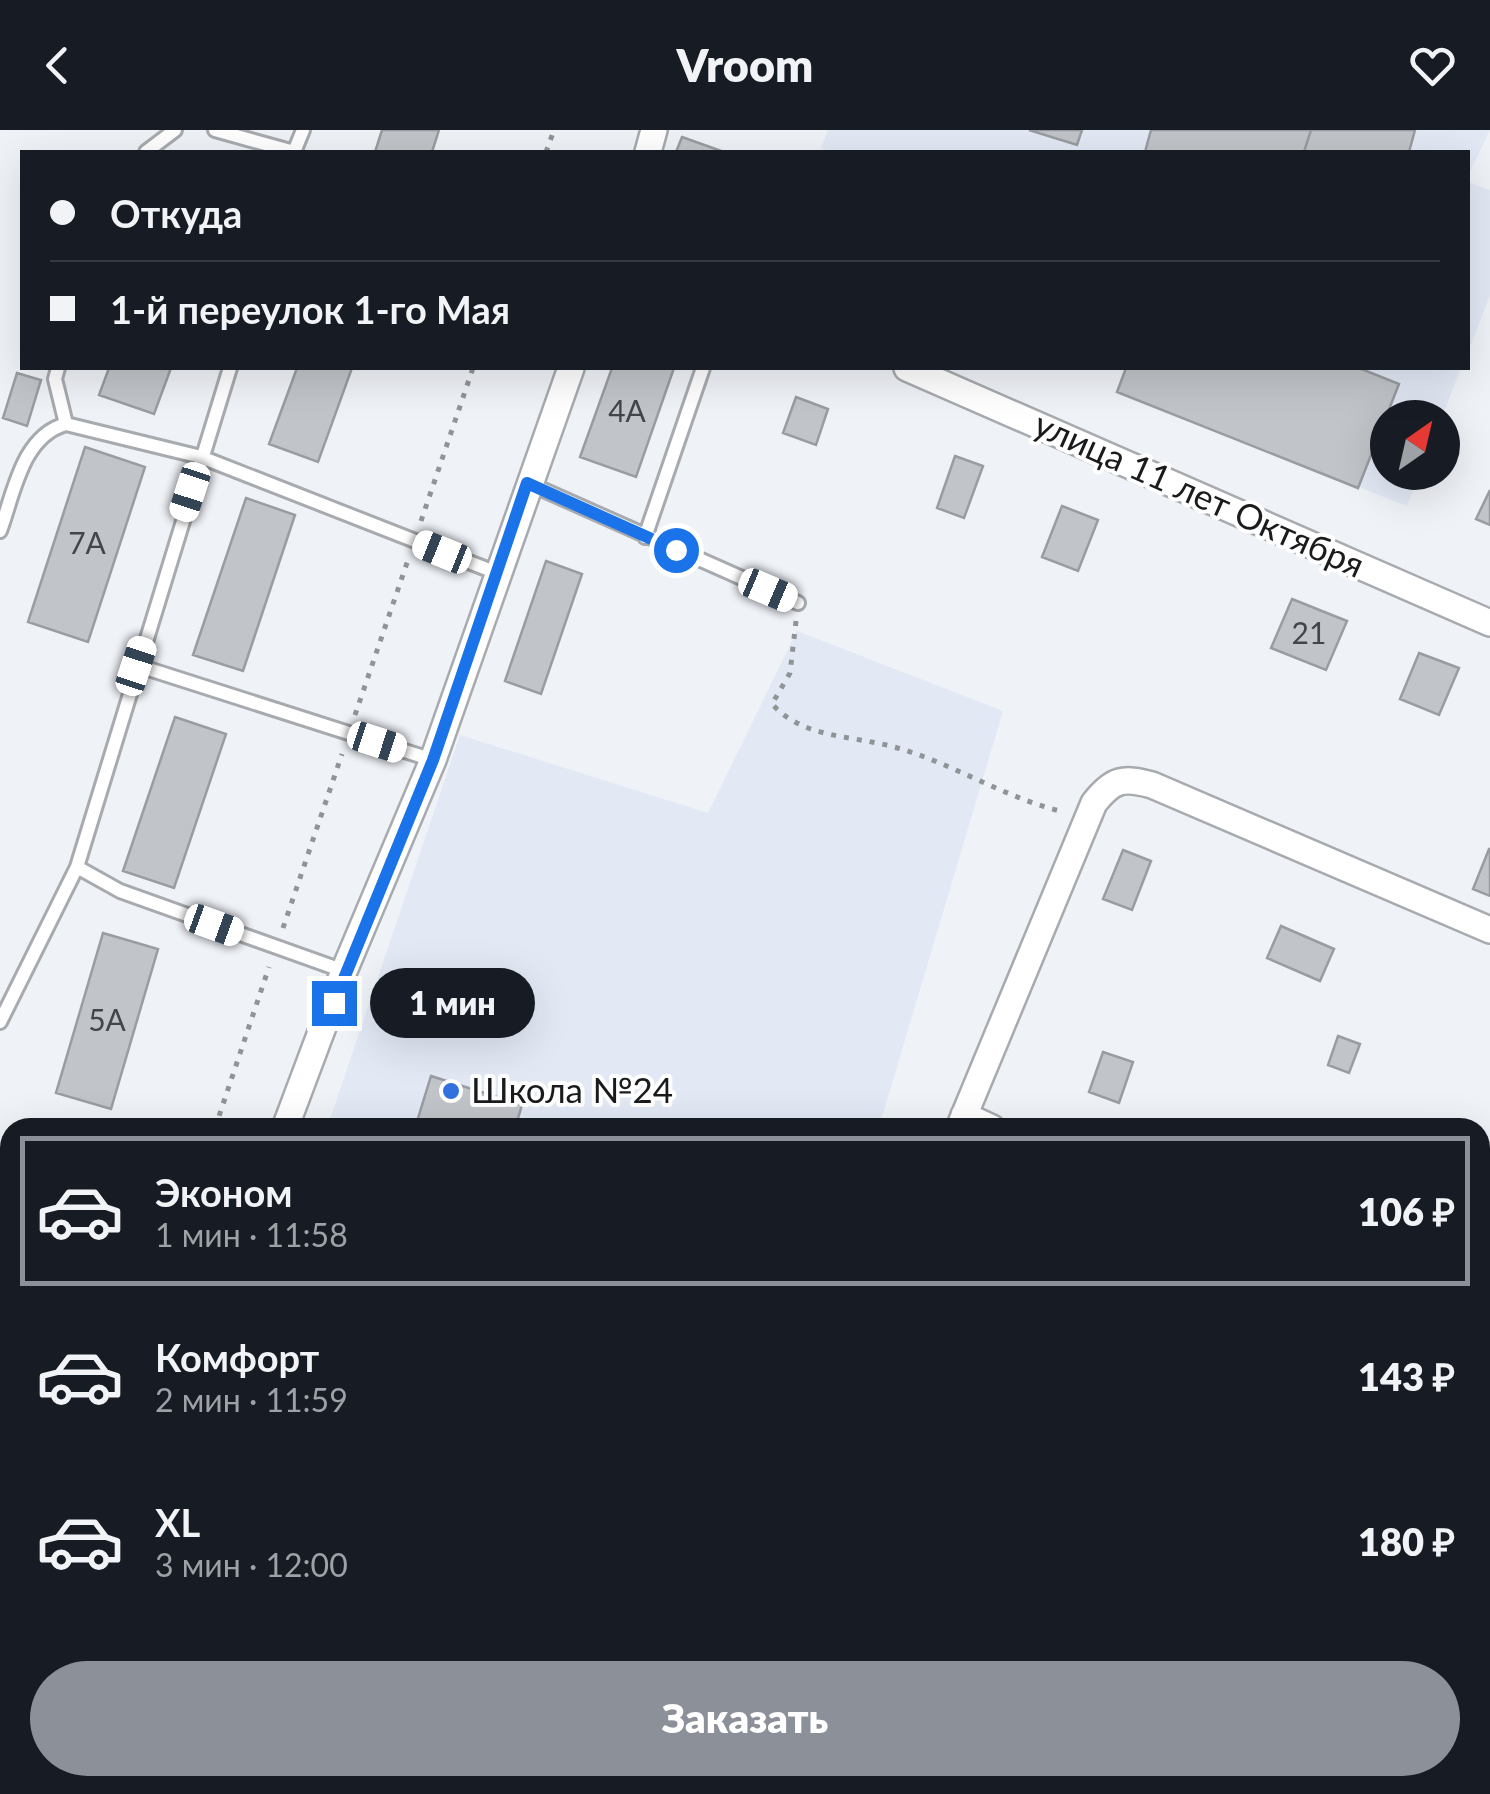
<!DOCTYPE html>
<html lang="ru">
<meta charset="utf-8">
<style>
body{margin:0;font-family:Lato,sans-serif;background:#242831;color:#f1f3f6;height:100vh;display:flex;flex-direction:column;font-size:38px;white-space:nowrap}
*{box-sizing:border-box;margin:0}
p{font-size:32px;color:#9ea1a6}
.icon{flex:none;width:55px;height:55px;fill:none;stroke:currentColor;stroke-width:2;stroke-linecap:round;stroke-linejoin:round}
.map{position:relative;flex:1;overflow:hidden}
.details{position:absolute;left:0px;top:988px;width:1490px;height:678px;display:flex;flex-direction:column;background:#171b24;border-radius:30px 30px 0 0;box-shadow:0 10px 40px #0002}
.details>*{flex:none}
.guide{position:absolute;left:20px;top:20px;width:1450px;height:220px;border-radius:0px;box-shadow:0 10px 40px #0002;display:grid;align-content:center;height:220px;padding:0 30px;background:#171b24}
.needle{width:65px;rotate:34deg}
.buttons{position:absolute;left:1370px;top:270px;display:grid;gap:20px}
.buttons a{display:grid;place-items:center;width:90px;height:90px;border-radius:50%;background:#171b24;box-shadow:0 10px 40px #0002;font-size:50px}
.end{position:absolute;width:45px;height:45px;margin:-22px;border:12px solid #1a73e8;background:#fff;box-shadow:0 0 0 5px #fff}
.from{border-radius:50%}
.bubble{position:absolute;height:70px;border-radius:35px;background:#171b24;box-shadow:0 10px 40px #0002;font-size:32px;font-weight:800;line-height:70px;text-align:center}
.car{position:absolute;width:30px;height:60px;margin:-30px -15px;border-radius:12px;box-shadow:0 0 8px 2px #0007;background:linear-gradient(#fff 24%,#345 0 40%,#fff 0 76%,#345 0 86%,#fff 0)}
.guide b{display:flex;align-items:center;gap:35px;height:95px;font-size:38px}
.guide b+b{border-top:2px solid #363941}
.guide i{width:25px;height:25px;background:#f1f3f6}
ul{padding:18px 0 0;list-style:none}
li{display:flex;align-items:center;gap:30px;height:150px;margin:0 20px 15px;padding:0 10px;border:5px solid transparent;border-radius:0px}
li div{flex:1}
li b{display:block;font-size:38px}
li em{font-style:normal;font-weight:800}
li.current{border-color:#8c9099}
li>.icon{width:90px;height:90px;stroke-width:1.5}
.button{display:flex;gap:20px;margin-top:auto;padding:20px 30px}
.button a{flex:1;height:115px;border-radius:60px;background:#8c9099;color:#fff;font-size:40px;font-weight:800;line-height:115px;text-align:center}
header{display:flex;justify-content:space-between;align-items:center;height:130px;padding:0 30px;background:#171b24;font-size:45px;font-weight:800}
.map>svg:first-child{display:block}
.built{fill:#e2e9f5}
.building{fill:#c1c4c8;stroke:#999ca0;stroke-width:2.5}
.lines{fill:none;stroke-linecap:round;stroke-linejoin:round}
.lane-casing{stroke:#a7aaae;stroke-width:18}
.street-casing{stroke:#a7aaae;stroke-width:30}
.path{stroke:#919497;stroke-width:5;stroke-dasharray:5 8;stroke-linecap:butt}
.lane{stroke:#fff;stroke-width:12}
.street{stroke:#fff;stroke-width:25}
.route{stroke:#1a73e8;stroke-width:12}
.poi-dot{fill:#3271de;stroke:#fff;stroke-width:4}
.labels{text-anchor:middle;stroke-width:8;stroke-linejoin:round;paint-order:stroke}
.number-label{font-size:30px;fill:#444548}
.street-label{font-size:35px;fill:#1a1b1d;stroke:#fff}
.poi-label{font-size:35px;fill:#1a1b1d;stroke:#fff;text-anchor:start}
</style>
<header><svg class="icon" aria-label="back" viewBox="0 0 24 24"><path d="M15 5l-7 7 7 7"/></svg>Vroom<svg class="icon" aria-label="heart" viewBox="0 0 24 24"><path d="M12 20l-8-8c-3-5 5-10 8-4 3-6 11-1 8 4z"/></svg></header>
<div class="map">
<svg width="1490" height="1664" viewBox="0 0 1490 1664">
<rect width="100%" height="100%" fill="#eff2f7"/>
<!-- built -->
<path class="built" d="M 828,0 L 1490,0 L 1468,46 L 1468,22 L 831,22 L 821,18 Z
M 1468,52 L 1490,60 L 1490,165 L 1468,222 Z
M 1126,238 L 1461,238 L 1442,287 L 1388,288 L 1388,342 L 1420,343 L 1407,376 L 1117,262 Z
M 797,501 L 1003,581 L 879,997 L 327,998 L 460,605 L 708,683 Z"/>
<!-- building -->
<path class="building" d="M 382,0 L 439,0 L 432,22 L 375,22 Z
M 1029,0 L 1082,0 L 1077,15 Z
M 1151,0 L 1311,0 L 1304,22 L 1145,22 Z
M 1311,0 L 1415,0 L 1409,22 L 1304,22 Z
M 682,7 L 724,22 L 676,22 Z
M 109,238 L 171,238 L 154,284 L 99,265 Z
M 297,238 L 352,238 L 318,332 L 269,314 Z
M 612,238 L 674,238 L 636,347 L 580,327 Z
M 1126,238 L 1359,238 L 1399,254 L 1358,358 L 1117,262 Z
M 17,243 L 41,250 L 27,296 L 3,288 Z
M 796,267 L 828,279 L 816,315 L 783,303 Z
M 85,317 L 145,337 L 88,512 L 28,492 Z
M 955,326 L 983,336 L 964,388 L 937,378 Z
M 1490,360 L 1490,395 L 1476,389 Z
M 246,368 L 295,385 L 243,541 L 193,525 Z
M 1062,376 L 1098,390 L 1078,441 L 1042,427 Z
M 546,431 L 582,444 L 541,564 L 505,551 Z
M 1292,469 L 1347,491 L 1326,540 L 1271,518 Z
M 1419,523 L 1459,538 L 1439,585 L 1400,569 Z
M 175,587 L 226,604 L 174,758 L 123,741 Z
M 1489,719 L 1490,719 L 1490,766 L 1473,759 Z
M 1123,720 L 1151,731 L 1132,780 L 1103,769 Z
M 1281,796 L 1334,819 L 1320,851 L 1267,828 Z
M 103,803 L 158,819 L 111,979 L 56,963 Z
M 1338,906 L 1360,914 L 1349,943 L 1328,935 Z
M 1103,922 L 1133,932 L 1119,973 L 1089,962 Z
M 431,946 L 522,975 L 515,998 L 415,998 Z
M 1480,1271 L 1490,1276 L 1490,1351 L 1480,1346 Z
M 1308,1655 L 1366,1655 L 1362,1664 L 1328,1664 Z"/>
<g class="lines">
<defs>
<path id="lane" d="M 215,0 L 294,22 L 303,0
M 146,22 L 175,0
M 58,238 L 55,249 L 66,294
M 530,354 L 798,473
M 0,401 C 14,363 22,306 66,294 L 201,327 L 497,443
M 645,407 L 703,238
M 136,535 L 433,630
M 77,737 L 120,761 L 344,841
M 0,892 L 77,737 L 230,238
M 0,1155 L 10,1151
M 0,1423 L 10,1424"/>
<path id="street" d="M 648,22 L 654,0
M 907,238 L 1490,493
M 964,985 L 992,998
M 285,998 L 344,841 L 433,630 L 571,238
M 959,998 L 1094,673 C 1113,649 1123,647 1152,655 L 1490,800
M 0,1099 L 10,1097
M 1480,1217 L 1490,1222
M 1480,1612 L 1490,1617
M 709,1655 L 727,1664"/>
</defs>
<!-- lane casing -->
<use href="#lane" class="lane-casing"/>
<!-- street casing -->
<use href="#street" class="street-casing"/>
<!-- path -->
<path class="path" d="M 546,22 L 554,0
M 421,391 L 473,238
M 796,491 L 790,543 L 772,574 C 804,609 851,605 894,617 C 950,632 1003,667 1060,681
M 355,585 L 408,430
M 283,798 L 342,624
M 215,998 L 269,837
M 73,1664 L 77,1655"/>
<!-- lane -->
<use href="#lane" class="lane"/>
<!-- street -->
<use href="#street" class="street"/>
</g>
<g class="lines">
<!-- route -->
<path class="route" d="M 334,873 L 433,630 L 527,353 L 676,420"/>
</g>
<!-- markers -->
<circle class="poi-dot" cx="451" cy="961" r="10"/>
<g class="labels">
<!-- number labels -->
<g class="number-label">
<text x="627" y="292">4А</text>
<text x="87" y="424">7А</text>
<text x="1309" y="514">21</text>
<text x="107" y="901">5А</text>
</g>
<!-- street labels -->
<g class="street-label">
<text transform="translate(1199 365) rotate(24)" y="12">улица 11 лет Октября</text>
</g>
<!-- poi labels -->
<g class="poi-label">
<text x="471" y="973">Школа №24</text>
</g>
</g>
</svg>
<div class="buttons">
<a><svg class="needle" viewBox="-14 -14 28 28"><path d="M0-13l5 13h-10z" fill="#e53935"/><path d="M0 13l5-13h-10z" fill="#9ea1a6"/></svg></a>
</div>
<i class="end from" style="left:676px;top:420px"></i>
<i class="end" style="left:334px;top:873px"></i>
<div class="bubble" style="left:370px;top:838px;width:165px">1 мин</div>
<i class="car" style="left:190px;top:362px;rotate:198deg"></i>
<i class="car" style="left:442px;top:422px;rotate:292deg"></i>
<i class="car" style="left:768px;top:460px;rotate:113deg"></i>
<i class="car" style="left:136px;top:536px;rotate:18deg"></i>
<i class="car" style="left:377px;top:612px;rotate:108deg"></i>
<i class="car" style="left:214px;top:795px;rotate:110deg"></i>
<div class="guide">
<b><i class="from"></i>Откуда</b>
<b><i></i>1-й переулок 1-го Мая</b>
</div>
<section class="details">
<ul>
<li class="current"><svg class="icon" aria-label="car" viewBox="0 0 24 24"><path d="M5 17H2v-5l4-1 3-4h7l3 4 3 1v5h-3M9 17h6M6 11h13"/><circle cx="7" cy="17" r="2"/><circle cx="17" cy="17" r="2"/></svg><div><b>Эконом</b><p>1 мин · 11:58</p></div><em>106 ₽</em></li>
<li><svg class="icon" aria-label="car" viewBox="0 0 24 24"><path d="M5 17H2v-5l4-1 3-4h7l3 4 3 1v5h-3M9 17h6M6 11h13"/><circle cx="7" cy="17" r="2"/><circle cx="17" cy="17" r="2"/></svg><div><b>Комфорт</b><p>2 мин · 11:59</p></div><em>143 ₽</em></li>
<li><svg class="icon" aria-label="car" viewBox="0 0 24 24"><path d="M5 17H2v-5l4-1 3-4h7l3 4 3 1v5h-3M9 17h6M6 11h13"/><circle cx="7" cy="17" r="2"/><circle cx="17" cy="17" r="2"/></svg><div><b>XL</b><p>3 мин · 12:00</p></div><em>180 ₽</em></li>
</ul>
<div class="button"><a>Заказать</a></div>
</section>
</div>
